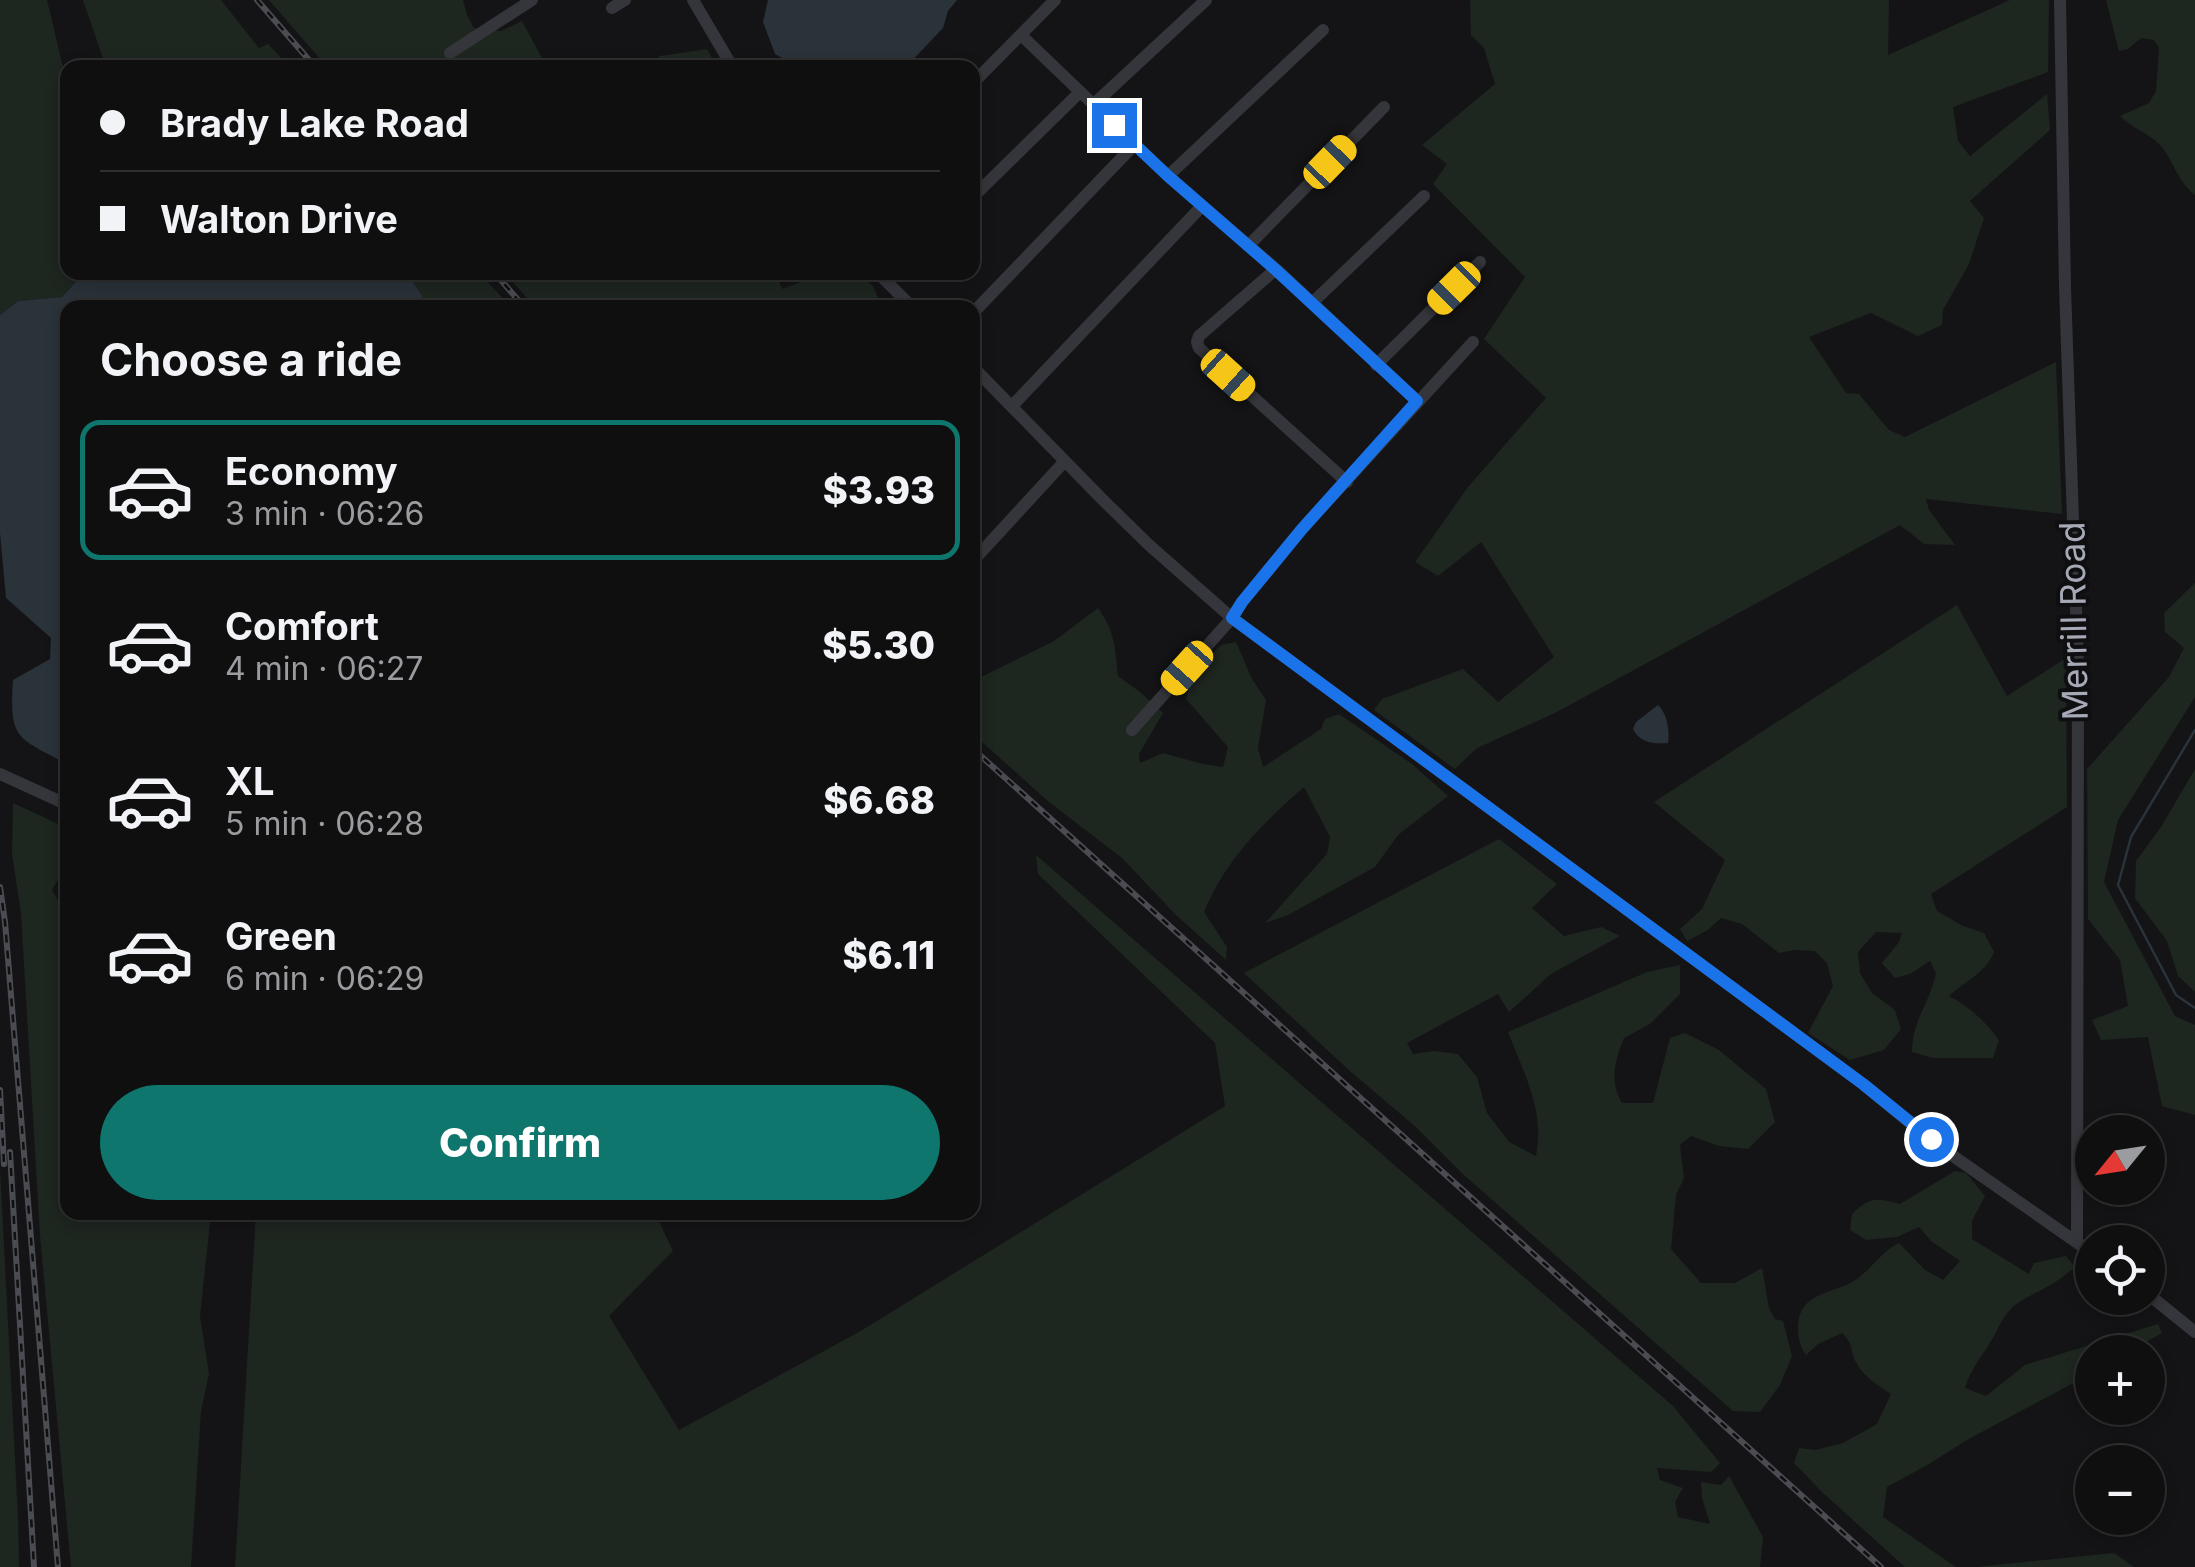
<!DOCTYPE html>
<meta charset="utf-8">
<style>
body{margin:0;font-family:Inter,sans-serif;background:#181819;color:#f1f3f6;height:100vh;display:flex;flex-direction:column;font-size:38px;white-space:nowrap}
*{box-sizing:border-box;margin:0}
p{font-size:32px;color:#9b9c9f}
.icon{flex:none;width:55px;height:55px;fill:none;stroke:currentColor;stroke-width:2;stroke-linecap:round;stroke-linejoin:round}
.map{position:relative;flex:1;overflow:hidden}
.side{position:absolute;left:60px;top:300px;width:920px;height:920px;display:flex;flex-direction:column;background:#0f0f10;border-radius:20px;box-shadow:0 5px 15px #0003,0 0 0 2px #2f2f30}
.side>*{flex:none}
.top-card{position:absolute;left:60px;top:60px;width:920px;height:220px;border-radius:20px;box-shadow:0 5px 15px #0003,0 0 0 2px #2f2f30;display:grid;align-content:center;height:220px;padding:0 40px;background:#0f0f10}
.needle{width:65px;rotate:240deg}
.controls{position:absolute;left:2075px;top:1115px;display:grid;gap:20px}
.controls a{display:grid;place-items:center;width:90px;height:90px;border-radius:50%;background:#0f0f10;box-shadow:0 5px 15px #0003,0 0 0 2px #2f2f30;font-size:50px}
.end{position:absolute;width:45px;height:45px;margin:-22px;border:12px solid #1a73e8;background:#fff;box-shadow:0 0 0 5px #fff}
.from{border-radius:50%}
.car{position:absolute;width:30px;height:60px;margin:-30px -15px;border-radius:12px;box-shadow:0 0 8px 2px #0007;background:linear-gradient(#f5c518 24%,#345 0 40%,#f5c518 0 76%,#345 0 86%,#f5c518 0)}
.top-card b{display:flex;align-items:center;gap:35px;height:95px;font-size:38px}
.top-card b+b{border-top:2px solid #2f2f30}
.top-card i{width:25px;height:25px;background:#f1f3f6}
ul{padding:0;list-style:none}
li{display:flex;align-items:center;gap:30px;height:140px;margin:0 20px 15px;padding:0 20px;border:5px solid transparent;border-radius:20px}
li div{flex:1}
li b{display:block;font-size:38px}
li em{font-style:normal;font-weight:800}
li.active{border-color:#0f766e}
li>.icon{width:90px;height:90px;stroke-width:1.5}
h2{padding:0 40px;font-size:45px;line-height:120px}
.action{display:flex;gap:20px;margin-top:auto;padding:20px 40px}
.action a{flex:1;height:115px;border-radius:60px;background:#0f766e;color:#fff;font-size:40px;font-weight:800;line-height:115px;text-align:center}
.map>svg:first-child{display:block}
.green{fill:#1e2620}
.water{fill:#2a323a}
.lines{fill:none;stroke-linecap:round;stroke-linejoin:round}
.stream{stroke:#2a323a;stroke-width:2.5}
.minor{stroke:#35363b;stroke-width:12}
.rail-casing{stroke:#4a4c52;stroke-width:6}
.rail{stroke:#0f0f11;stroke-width:2.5;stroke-dasharray:8;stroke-linecap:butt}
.route{stroke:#1a73e8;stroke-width:12}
.labels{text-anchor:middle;stroke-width:8;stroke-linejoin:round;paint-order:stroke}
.street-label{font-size:35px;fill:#a6aab6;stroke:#0f0f11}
</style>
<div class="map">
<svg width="2195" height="1567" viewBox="0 0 2195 1567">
<rect width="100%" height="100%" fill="#141416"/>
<!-- green -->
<path class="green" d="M 0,0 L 47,0 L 67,84 L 68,272 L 84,273 L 62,297 L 18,301 L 0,315 Z
M 83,0 L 221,0 L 259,48 L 268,44 L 290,67 L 106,67 Z
M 269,0 L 463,0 L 467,15 L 474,28 L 501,31 L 522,21 L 542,58 L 550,67 L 327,67 Z
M 1470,0 L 1889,0 L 1888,55 L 2010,0 L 2049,0 L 2048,72 L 1953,107 L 1958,141 L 1970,156 L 2047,94 L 2050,130 L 1970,201 L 1984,218 L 1969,264 L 1943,310 L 1942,325 L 1918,336 L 1871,313 L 1809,337 L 1846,393 L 1859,394 L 1889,430 L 1905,437 L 2056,362 L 2062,514 L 1926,499 L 1929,510 L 1955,545 L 1924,544 L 1900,525 L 1555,713 L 1477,748 L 1455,769 L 1374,710 L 1382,699 L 1463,669 L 1498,702 L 1554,657 L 1481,542 L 1438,576 L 1415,562 L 1468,487 L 1546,398 L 1484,339 L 1525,277 L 1433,184 L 1447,164 L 1422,145 L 1495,84 L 1484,48 L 1471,35 Z
M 2106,0 L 2195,0 L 2195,195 C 2178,182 2174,162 2161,146 C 2150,133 2132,129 2120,116 L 2149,103 L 2156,91 L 2159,48 L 2154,40 L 2141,38 L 2128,49 L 2119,51 Z
M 707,49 L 717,67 L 648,67 L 660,56 Z
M 403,273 L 479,273 L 511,307 L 429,307 Z
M 505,273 L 776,273 L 782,289 L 796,284 L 818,273 L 857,273 L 873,286 L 882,307 L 849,307 L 838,302 L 816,308 L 535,307 Z
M 2195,583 L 2195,697 L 2118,820 L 2104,882 L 2175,1016 L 2195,1025 L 2195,1115 L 2162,1106 L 2148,1037 L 2101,1040 L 2092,1020 L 2128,1006 L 2120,960 L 2088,919 L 2087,769 L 2169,677 L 2184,648 L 2165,632 L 2164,613 Z
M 1957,605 L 2007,696 L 2066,658 L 2067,807 L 1931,894 L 1937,911 L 1963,926 L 1984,933 L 1994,952 C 1986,973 1965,981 1949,996 C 1970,1007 1985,1021 1999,1040 L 1993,1058 L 1933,1058 L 1912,1052 C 1912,1020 1930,1003 1936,973 L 1930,961 L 1910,974 L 1895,978 L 1882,963 L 1899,942 L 1902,933 L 1876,932 L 1858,952 L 1860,973 L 1872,993 L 1895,1010 L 1901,1029 L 1884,1050 L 1850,1060 L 1808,1033 L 1833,986 L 1827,963 L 1815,951 L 1795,950 L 1779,953 L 1742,924 L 1721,918 L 1708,930 L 1687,941 L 1680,929 L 1702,909 L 1725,860 L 1654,802 Z
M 1098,608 C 1115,631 1115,648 1118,676 L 1140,692 L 1163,713 L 1139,754 L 1140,763 L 1163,753 L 1203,764 L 1223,767 L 1228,747 L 1186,699 L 1193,672 L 1221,645 L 1236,642 L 1252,679 L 1266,700 L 1258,748 L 1263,767 L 1321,729 L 1325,719 L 1339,714 L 1412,764 L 1448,796 L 1398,835 L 1375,867 L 1288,915 L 1265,923 L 1327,854 L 1330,837 L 1304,787 C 1262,824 1226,859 1204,912 L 1227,947 L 1226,960 L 1176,915 L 1122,858 L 1049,802 L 973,734 L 973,681 L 1054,641 Z
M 2195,769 L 2195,992 L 2178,976 L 2167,941 L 2135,898 L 2136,861 L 2161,827 Z
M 13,803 L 67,828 L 67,864 L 52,890 L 68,919 L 68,1212 L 211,1213 L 200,1316 L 209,1374 L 201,1411 L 191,1567 L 71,1567 L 40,1235 L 21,913 L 12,854 Z
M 1499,839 L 1557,884 L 1532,908 L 1564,936 L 1601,927 L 1620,936 L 1551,974 L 1509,1012 L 1498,994 L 1407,1043 L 1413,1054 L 1434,1051 L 1458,1054 L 1477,1077 L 1487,1113 L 1509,1142 L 1536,1156 C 1545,1110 1524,1074 1508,1032 L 1647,972 L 1680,965 L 1680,994 L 1650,1024 L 1624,1038 C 1615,1061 1609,1080 1622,1103 L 1653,1103 L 1670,1038 L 1685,1033 L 1719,1050 L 1766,1089 L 1775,1122 L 1748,1149 L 1719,1146 L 1691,1136 L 1680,1145 L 1684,1178 L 1676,1195 L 1671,1249 L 1701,1283 L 1735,1283 L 1762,1268 L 1769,1308 L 1775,1319 L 1783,1321 L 1792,1356 L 1780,1385 L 1760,1412 L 1733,1411 L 1465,1176 L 1416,1127 L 1351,1072 L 1244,973 Z
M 1036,855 L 1673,1406 L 1720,1463 L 1711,1472 L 1657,1468 L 1660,1480 L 1683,1488 L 1675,1502 L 1678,1517 L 1710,1524 L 1702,1498 L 1701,1482 L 1721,1485 L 1729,1476 L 1763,1537 L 1760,1567 L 235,1567 L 256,1213 L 655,1213 L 673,1251 L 609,1316 L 679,1430 L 859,1332 L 1225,1106 L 1215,1043 L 1038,874 Z
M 0,1168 L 18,1517 L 19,1567 L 0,1567 Z
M 1955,1171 L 1966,1173 L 1985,1196 L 1972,1221 L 1972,1239 L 2029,1274 L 2034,1263 L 2066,1256 L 2075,1267 C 2055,1285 2043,1288 2021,1301 C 2003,1311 1999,1330 1988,1346 C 1979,1360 1970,1371 1965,1388 L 1986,1396 L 2025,1365 L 2158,1324 L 2162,1333 L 2128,1352 L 2092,1352 L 2092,1373 L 1967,1440 L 1929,1464 L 1887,1487 L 1883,1517 L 1956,1567 L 1905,1567 L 1823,1493 L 1794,1463 L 1799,1448 L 1815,1450 L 1843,1443 L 1877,1424 L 1891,1394 C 1879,1386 1864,1377 1857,1364 C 1849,1351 1856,1347 1842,1333 L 1818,1344 L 1806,1355 C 1799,1345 1798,1337 1798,1325 C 1800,1291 1835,1294 1857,1279 C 1872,1268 1883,1250 1899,1243 L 1925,1270 L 1943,1280 L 1960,1261 L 1931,1241 L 1919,1227 L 1897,1237 L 1866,1240 L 1850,1230 L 1852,1214 C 1871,1196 1876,1198 1900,1204 Z
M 2114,1553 L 2134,1567 L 1975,1567 L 1976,1567 Z"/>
<!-- water -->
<path class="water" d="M 768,0 L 957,0 L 948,11 L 943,28 L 906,67 L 798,67 L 775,54 L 763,22 Z
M 84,273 L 406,273 L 423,297 L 397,308 L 68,308 L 67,764 C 17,737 9,741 13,680 L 50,659 L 51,638 L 6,598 L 0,533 L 0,315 L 18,301 L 62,297 Z
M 1658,705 C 1667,713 1670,731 1668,743 C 1653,744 1640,743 1633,729 L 1636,722 Z"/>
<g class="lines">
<!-- stream -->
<path class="stream" d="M 2195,730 L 2131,837 L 2118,885 L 2176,995 L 2195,1008"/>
<!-- minor -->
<path class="minor" d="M 693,0 L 733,68
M 2060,0 L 2065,287 L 2078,666 L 2077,1241
M 612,8 L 625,0
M 1021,35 L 1168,176 L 1276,269 L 1417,401
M 450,53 L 532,0
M 972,84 L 1055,0
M 1093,105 L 1206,0
M 1168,176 L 1323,30
M 972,198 L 1080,92
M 1248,246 L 1384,107
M 1276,269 L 1199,336 L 1197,342 L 1199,348 L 1347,482
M 877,272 L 913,308
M 1312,303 L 1424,196
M 972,314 L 1135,144
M 1376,365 L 1480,262
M 972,366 L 1102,499 L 1149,545 L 1232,618 L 1863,1084 L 1936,1144 L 2092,1253
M 1012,406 L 1202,206
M 972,562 L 1065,461
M 1132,730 L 1232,618 L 1242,602 L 1302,529 L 1473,342
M 0,774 L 68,805
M 2148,1294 L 2195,1332"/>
<defs>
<path id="rail" d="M 257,0 L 316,68
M 494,272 L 525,308
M 972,748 L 1881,1567
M 0,887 L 5,922 L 58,1567
M 0,1090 L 4,1164
M 10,1152 L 34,1567"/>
</defs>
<!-- rail casing -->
<use href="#rail" class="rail-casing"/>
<!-- rail -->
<use href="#rail" class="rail"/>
</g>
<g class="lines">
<!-- route -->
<path class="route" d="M 1114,125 L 1168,176 L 1276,270 L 1417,401 L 1302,529 L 1242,602 L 1232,618 L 1863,1084 L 1931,1139"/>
</g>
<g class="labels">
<!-- street labels -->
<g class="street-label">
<text transform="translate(2074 621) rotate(-91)" y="12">Merrill Road</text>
</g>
</g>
</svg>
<div class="controls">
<a><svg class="needle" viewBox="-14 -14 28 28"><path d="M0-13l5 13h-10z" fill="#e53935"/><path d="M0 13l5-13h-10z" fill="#9b9c9f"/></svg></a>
<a><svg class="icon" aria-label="locate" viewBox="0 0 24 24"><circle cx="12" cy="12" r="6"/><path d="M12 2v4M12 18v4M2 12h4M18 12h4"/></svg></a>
<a>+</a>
<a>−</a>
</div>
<i class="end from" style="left:1931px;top:1139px"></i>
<i class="end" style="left:1114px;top:125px"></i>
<i class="car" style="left:1330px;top:162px;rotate:44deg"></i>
<i class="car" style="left:1454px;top:288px;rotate:225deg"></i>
<i class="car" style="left:1228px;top:375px;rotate:132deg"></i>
<i class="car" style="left:1187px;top:668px;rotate:222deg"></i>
<div class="top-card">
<b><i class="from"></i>Brady Lake Road</b>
<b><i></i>Walton Drive</b>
</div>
<section class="side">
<h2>Choose a ride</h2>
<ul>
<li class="active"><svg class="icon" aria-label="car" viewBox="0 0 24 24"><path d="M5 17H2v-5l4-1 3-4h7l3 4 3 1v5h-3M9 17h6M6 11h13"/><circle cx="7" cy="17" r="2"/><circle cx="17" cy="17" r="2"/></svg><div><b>Economy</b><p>3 min · 06:26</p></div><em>$3.93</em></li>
<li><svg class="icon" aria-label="car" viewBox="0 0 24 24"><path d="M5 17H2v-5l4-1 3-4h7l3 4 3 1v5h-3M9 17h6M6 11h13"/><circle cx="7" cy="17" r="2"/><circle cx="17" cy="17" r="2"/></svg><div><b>Comfort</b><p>4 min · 06:27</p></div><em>$5.30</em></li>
<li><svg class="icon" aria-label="car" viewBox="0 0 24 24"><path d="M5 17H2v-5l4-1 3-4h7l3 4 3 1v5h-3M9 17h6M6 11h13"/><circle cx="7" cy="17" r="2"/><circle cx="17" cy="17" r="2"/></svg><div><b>XL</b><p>5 min · 06:28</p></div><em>$6.68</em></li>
<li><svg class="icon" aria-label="car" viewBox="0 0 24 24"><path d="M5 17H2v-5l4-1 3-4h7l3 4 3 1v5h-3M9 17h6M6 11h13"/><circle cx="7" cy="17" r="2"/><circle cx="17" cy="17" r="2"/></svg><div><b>Green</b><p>6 min · 06:29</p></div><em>$6.11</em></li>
</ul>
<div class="action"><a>Confirm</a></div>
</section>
</div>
